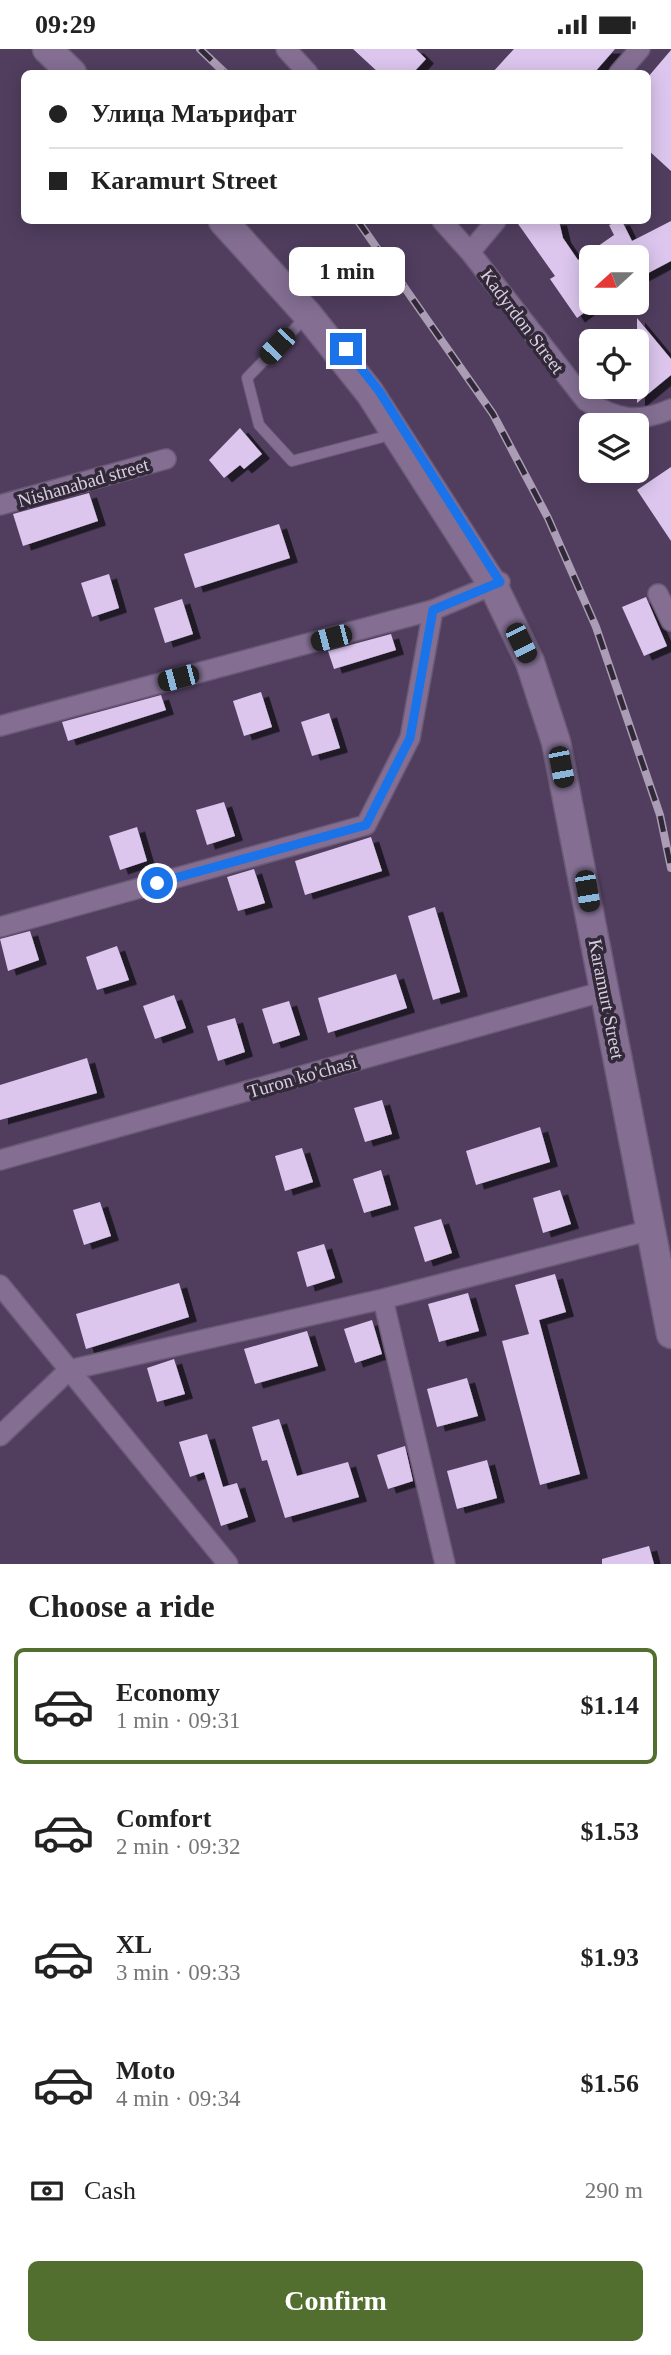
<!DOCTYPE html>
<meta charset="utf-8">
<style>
body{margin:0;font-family:Georgia,serif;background:#f6f6f6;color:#222;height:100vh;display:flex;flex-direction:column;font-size:26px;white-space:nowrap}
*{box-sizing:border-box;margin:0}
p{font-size:23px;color:#767676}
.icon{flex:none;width:38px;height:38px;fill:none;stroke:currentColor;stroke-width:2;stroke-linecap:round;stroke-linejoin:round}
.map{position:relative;height:1515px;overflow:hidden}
.sheet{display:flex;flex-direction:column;background:#fff;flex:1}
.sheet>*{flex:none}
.top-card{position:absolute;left:21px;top:21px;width:630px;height:154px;border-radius:10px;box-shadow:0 4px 18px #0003;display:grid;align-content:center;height:154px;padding:0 28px;background:#fff}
.needle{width:46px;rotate:249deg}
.controls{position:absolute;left:579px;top:196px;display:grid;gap:14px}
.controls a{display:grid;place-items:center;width:70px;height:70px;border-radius:10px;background:#fff;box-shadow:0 4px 18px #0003;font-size:35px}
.end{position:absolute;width:32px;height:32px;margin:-16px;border:9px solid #1a73e8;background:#fff;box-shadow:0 0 0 4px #fff}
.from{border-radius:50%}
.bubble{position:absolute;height:49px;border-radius:10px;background:#fff;box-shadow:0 4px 18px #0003;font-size:23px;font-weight:800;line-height:49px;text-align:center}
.car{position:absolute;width:21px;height:42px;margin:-21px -10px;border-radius:9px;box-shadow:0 0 5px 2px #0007;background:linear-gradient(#222 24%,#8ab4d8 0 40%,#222 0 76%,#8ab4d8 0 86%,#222 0)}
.top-card b{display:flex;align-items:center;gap:24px;height:66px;font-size:26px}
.top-card b+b{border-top:2px solid #e0e0e0}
.top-card i{width:18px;height:18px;background:#222}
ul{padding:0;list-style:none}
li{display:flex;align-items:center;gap:21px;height:116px;margin:0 14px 10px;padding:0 14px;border:4px solid transparent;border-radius:10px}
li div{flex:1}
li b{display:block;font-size:26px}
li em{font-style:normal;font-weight:800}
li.on{border-color:#536f30}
li>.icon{width:63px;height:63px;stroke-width:1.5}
h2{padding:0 28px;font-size:32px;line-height:84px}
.pay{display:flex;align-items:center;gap:18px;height:77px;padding:0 28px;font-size:26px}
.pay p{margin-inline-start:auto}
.button{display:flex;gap:14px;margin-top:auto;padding:14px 28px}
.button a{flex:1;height:80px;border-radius:10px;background:#536f30;color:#fff;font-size:28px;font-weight:800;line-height:80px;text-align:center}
.status{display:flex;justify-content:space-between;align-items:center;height:49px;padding:0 35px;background:#fff;direction:ltr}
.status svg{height:19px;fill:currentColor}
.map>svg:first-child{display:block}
.building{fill:#dcc6ee;filter:url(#shadow)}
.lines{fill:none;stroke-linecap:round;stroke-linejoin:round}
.service-casing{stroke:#6a5a76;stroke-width:12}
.minor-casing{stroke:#6a5a76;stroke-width:22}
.secondary-casing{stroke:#6a5a76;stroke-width:31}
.service{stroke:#846f93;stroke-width:10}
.minor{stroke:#846f93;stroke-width:19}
.secondary{stroke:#846f93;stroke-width:28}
.rail-casing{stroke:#ab9db5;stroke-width:8}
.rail{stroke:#322938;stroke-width:5;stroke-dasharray:16;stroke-linecap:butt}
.route{stroke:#1a73e8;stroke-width:9}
.labels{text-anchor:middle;stroke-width:7;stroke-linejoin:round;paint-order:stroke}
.street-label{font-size:19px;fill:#d8cde1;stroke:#322938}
</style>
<div class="status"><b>09:29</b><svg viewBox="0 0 49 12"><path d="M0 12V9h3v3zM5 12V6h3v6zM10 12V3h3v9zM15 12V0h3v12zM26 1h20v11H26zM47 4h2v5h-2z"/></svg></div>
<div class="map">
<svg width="671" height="1515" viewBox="0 0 671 1515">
<defs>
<filter id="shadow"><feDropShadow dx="8" dy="4.5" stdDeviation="0" flood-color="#0009"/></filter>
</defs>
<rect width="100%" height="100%" fill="#513e5f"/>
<!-- building -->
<path class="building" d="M 353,0 L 416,0 L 426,10 L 413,24 L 379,24 Z
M 514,0 L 615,0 L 594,24 L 492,24 Z
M 671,1 L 671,122 L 648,101 L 648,28 Z
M 516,172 L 559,172 L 563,189 L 578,211 L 614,186 L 609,176 L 619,172 L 622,172 L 632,192 L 671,172 L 671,212 L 637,230 L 637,208 L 592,208 L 592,258 L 577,269 L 550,230 L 555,227 Z
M 637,269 L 671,310 L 671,326 L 637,354 Z
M 240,379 L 262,405 L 244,420 L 240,416 L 224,429 L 209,411 Z
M 671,418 L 671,492 L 637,441 Z
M 89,444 L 98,472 L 23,497 L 13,465 Z
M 279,475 L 290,509 L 195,539 L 184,505 Z
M 109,525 L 119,559 L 92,568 L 81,534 Z
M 646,548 L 667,597 L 644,607 L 622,558 Z
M 182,550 L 193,585 L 165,594 L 154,559 Z
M 391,585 L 396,601 L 334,620 L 328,602 Z
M 261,643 L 272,678 L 244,687 L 233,652 Z
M 161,646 L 166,661 L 68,692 L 62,673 Z
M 329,664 L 340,699 L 312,707 L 301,673 Z
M 224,753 L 235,787 L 207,796 L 196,761 Z
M 137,778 L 147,812 L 120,821 L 109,787 Z
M 371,788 L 382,822 L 305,846 L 295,812 Z
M 254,820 L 265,854 L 238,862 L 227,828 Z
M 435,858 L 460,943 L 433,951 L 408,867 Z
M 30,882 L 39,911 L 8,922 L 0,890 Z
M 117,897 L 129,931 L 97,941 L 86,908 Z
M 396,925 L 407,959 L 328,984 L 318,949 Z
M 174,946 L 186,979 L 155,990 L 143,957 Z
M 289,952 L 300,986 L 273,995 L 262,960 Z
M 235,969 L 245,1003 L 218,1012 L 207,977 Z
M 87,1009 L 97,1044 L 0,1071 L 0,1036 Z
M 382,1051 L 392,1085 L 365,1093 L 354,1059 Z
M 540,1078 L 550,1113 L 476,1136 L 466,1102 Z
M 302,1099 L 313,1133 L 285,1142 L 275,1107 Z
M 381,1121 L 391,1156 L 364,1164 L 353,1130 Z
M 560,1141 L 571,1175 L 543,1184 L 533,1149 Z
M 100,1153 L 111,1187 L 84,1196 L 73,1161 Z
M 441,1170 L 452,1204 L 425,1213 L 414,1178 Z
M 324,1195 L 335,1229 L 307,1238 L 297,1203 Z
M 555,1225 L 566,1263 L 539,1271 L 580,1425 L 540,1436 L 502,1292 L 529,1285 L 515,1236 Z
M 179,1234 L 189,1268 L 86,1300 L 76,1265 Z
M 468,1244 L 479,1282 L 439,1293 L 428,1255 Z
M 372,1271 L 382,1305 L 355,1314 L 344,1280 Z
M 307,1282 L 318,1317 L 255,1335 L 244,1300 Z
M 174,1310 L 185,1345 L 157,1353 L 147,1319 Z
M 467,1329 L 478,1367 L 437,1378 L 427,1340 Z
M 279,1370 L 297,1427 L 348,1413 L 359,1448 L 285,1469 L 267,1411 L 262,1412 L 252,1378 Z
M 207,1385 L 223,1438 L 237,1434 L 248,1468 L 221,1477 L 204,1423 L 190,1428 L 179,1393 Z
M 405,1397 L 413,1432 L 388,1440 L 377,1406 Z
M 487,1411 L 497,1449 L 457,1460 L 447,1422 Z
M 649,1497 L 654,1515 L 602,1515 L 602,1510 Z"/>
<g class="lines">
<defs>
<path id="service" d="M 305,269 L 247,329 L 259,376 L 292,412 L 394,385"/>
<path id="minor" d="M 286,0 L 308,24
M 619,24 L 640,0
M 442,172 L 470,203 L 586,352 C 617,370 637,375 671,360
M 470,203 L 496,172
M 0,456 L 166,410
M 658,545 L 671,572
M 0,677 L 433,561 L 500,533
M 0,878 L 366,776 L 410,689 L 433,561
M 0,1111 L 605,942
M 0,1236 L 228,1515
M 383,1250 L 445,1515
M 0,1387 L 69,1321 L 383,1250 L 651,1181"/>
<path id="secondary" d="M 47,0 L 72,24
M 223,172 L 308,266 L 370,344 L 493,536 L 530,613 L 556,693 L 671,1285"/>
</defs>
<!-- service casing -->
<use href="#service" class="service-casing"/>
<!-- minor casing -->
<use href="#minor" class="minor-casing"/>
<!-- secondary casing -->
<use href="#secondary" class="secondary-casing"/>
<!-- service -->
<use href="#service" class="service"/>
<!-- minor -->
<use href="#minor" class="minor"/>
<!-- secondary -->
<use href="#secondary" class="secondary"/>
<defs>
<path id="rail" d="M 200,0 L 225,24
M 358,172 L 493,365 L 548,469 L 596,578 L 660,766 L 671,819"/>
</defs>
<!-- rail casing -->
<use href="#rail" class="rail-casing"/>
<!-- rail -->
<use href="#rail" class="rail"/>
</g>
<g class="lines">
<!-- route -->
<path class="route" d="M 157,834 L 366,776 L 410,689 L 433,561 L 500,533 L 379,342 L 346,300"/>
</g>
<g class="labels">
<!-- street labels -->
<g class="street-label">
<text transform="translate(523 272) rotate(53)" y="7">Kadyrdon Street</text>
<text transform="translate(83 433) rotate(-16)" y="7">Nishanabad street</text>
<text transform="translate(607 950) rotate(79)" y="7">Karamurt Street</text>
<text transform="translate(302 1027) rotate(-16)" y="7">Turon ko'chasi</text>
</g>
</g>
</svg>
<div class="controls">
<a><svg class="needle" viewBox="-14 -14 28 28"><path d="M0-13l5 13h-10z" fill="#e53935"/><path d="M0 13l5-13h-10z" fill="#767676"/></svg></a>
<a><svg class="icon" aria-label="locate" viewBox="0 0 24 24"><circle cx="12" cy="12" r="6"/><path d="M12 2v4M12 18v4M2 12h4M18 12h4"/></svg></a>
<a><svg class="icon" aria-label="layers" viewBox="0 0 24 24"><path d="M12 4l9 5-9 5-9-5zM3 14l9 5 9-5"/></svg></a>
</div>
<i class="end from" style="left:157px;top:834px"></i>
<i class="end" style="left:346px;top:300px"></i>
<div class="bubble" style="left:289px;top:198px;width:116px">1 min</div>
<i class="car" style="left:277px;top:297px;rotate:224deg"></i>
<i class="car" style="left:331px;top:589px;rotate:255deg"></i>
<i class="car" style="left:521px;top:594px;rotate:154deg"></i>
<i class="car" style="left:178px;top:629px;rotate:255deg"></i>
<i class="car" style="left:561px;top:718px;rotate:169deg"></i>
<i class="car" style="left:587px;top:842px;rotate:170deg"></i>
<div class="top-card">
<b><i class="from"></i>Улица Маърифат</b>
<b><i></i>Karamurt Street</b>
</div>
</div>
<section class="sheet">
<h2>Choose a ride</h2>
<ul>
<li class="on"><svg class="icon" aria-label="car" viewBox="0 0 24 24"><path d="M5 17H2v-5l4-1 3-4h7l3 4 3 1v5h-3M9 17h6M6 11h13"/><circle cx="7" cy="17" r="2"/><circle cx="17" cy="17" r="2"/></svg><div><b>Economy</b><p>1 min · 09:31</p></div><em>$1.14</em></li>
<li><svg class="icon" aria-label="car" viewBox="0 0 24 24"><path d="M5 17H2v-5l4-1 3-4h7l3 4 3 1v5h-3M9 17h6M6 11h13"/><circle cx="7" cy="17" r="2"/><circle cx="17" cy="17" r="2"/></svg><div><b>Comfort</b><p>2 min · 09:32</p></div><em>$1.53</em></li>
<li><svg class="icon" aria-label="car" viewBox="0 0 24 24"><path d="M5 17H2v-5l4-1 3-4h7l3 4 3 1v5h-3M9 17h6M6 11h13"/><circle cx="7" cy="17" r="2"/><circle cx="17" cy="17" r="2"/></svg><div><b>XL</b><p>3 min · 09:33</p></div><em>$1.93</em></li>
<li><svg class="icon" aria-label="car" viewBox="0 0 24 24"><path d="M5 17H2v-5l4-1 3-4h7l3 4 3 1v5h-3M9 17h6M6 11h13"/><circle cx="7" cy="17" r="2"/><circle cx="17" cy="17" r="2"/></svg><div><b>Moto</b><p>4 min · 09:34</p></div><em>$1.56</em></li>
</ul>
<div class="pay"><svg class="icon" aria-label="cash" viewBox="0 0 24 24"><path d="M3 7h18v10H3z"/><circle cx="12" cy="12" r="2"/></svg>Cash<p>290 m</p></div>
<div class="button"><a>Confirm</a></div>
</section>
